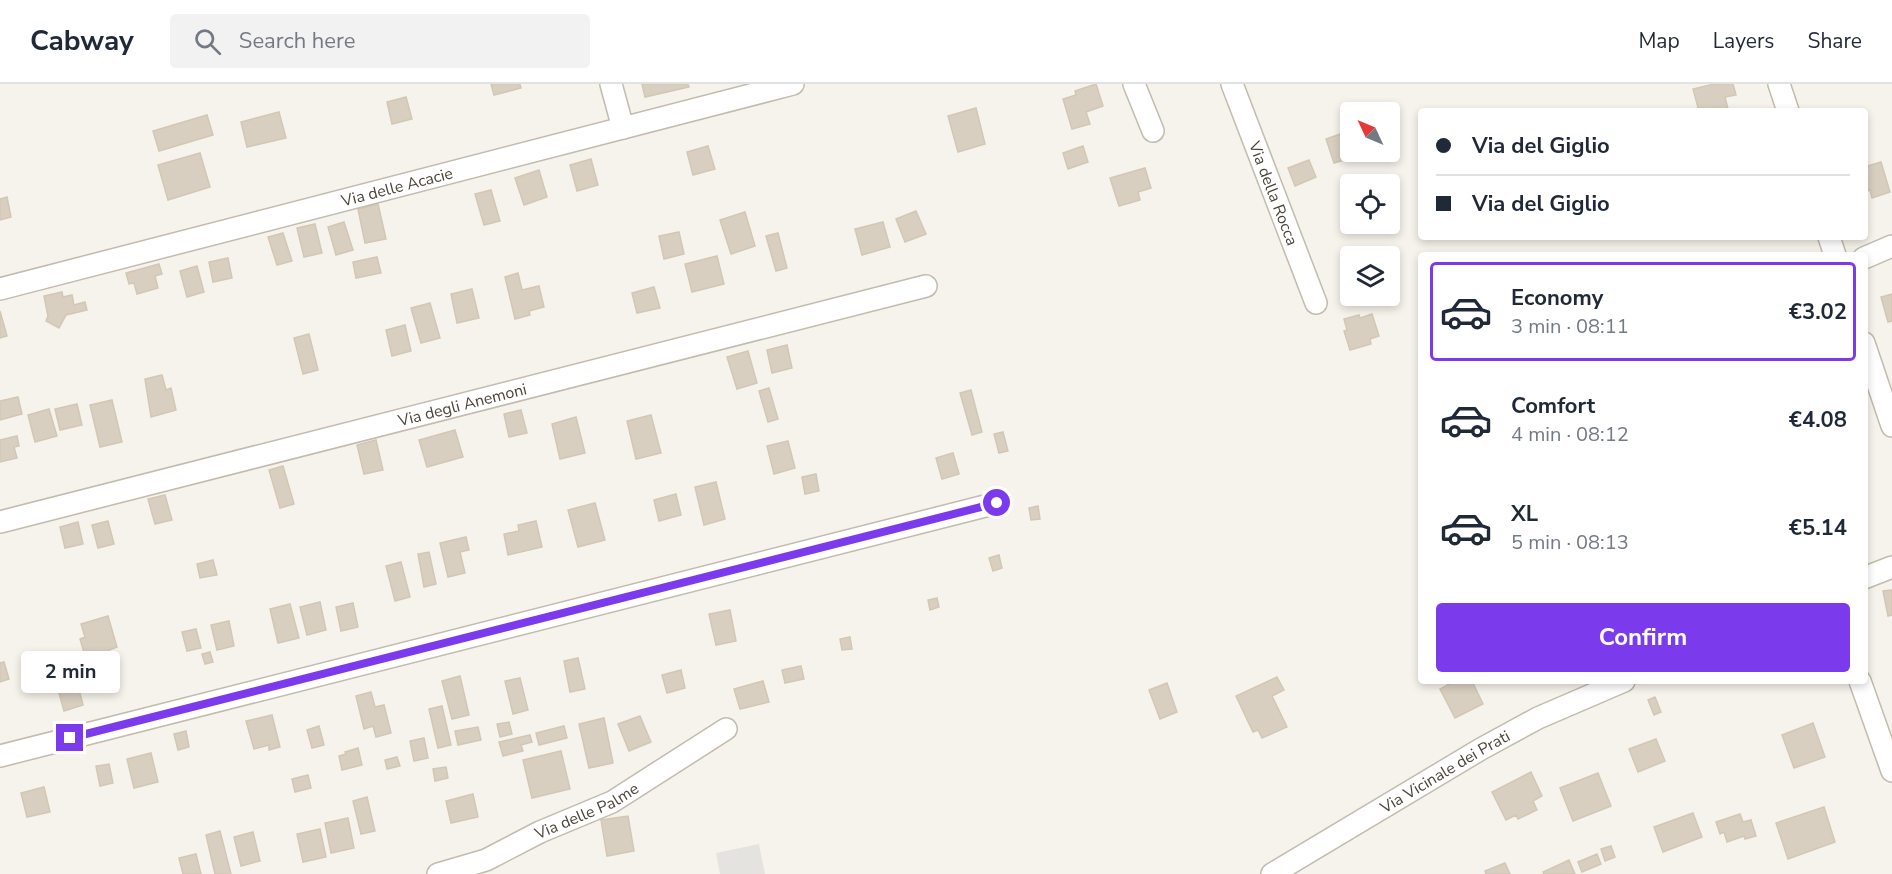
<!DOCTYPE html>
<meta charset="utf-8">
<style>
body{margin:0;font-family:"Nunito Sans",sans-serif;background:#f2f2f3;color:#1f2937;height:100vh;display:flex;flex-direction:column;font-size:22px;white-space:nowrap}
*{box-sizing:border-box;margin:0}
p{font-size:20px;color:#747a83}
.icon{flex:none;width:33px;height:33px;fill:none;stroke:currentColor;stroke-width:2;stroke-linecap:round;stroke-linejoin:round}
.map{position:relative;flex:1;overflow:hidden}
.side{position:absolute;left:1418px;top:168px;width:450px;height:432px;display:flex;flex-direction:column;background:#fff;border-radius:6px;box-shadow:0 3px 9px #0003}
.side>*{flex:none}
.guide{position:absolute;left:1418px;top:24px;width:450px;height:132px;border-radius:6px;box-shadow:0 3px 9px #0003;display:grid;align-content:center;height:132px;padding:0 18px;background:#fff}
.needle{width:39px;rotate:314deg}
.tools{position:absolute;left:1340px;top:18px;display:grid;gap:12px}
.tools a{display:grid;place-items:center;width:60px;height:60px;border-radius:6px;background:#fff;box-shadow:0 3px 9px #0003;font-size:30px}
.end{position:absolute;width:27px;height:27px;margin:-14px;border:8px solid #7c3aed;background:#fff;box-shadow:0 0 0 3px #fff}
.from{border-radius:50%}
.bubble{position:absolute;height:42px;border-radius:6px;background:#fff;box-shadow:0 3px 9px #0003;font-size:20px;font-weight:700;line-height:42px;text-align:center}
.guide b{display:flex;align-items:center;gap:21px;height:57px;font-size:22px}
.guide b+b{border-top:2px solid #e0e1e3}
.guide i{width:15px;height:15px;background:#1f2937}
ul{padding:10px 0 0;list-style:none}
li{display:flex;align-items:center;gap:18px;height:99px;margin:0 12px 9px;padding:0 6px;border:3px solid transparent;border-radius:6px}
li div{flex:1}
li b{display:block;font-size:22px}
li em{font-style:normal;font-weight:700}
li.selected{border-color:#7c3aed}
li>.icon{width:54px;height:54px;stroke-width:1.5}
.primary-button{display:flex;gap:12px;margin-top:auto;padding:12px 18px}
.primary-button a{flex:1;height:69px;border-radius:6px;background:#7c3aed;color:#fff;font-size:24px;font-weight:700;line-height:69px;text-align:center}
header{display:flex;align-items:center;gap:36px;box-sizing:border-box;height:84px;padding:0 30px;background:#fff;border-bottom:2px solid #e0e1e3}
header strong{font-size:28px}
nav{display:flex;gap:33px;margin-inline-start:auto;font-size:21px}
.search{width:420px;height:54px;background:#f2f2f3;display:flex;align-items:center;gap:15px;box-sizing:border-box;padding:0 21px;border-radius:6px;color:#747a83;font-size:22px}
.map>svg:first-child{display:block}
.parking{fill:#e5e3e0}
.building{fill:#d8cfc1;stroke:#d3c7b4;stroke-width:1.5}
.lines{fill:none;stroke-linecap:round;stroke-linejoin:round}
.minor-casing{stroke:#c2bbae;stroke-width:24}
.minor{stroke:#fff;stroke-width:21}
.route{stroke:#7c3aed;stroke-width:8}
.labels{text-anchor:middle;stroke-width:6;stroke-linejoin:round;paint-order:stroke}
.street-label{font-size:16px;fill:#4b4439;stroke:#fff}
</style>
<header>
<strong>Cabway</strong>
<div class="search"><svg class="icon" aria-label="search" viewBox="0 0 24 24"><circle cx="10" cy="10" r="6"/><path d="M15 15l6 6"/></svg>Search here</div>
<nav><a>Map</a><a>Layers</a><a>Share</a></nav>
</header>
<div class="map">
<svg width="1892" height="790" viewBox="0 0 1892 790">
<rect width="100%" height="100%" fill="#f6f3ec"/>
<!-- parking -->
<path class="parking" d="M 759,760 L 765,790 L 720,790 L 716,769 Z"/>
<!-- building -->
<path class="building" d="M 491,0 L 520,0 L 521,4 L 494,11 Z
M 642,0 L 688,0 L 689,3 L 645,13 Z
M 1096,0 L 1103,22 L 1086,28 L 1090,40 L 1072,45 L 1063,15 L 1076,11 L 1075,7 Z
M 1714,0 L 1733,0 L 1736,11 L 1725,13 L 1728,25 L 1720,27 L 1699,27 L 1693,5 Z
M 406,13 L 412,35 L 392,40 L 387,18 Z
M 976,24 L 985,60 L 958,68 L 948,32 Z
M 279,28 L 286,54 L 247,63 L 241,38 Z
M 207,31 L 213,51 L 159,67 L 153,47 Z
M 1346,48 L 1350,59 L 1350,62 L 1344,64 L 1348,75 L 1334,79 L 1326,55 Z
M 708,62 L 715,85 L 693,91 L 687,68 Z
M 1083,62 L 1088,78 L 1068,85 L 1063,69 Z
M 200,69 L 210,103 L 168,116 L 158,81 Z
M 591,75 L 598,101 L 577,107 L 570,81 Z
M 1309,76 L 1316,93 L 1295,102 L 1288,84 Z
M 1881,78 L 1890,108 L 1872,114 L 1870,106 L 1864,108 L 1864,83 Z
M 1145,84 L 1151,104 L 1138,108 L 1140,116 L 1119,122 L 1110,94 Z
M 539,86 L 547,113 L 524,121 L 515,94 Z
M 491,106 L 500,137 L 484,141 L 475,110 Z
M 7,113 L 11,133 L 0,136 L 0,115 Z
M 378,120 L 386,155 L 365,159 L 358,125 Z
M 916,127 L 926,150 L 905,158 L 896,135 Z
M 745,128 L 755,162 L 731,170 L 720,136 Z
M 344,138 L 353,166 L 336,171 L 328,143 Z
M 883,138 L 890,163 L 862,171 L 855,145 Z
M 315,140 L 322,169 L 304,173 L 297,144 Z
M 679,148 L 684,170 L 664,175 L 659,152 Z
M 283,149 L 292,177 L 277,181 L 268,153 Z
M 778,149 L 787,184 L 776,187 L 766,152 Z
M 717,172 L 724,200 L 692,208 L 685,180 Z
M 377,173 L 381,189 L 356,194 L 353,178 Z
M 228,174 L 232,194 L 213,198 L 209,178 Z
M 159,180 L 162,190 L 155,192 L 158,204 L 137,210 L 134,199 L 129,200 L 126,189 Z
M 197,182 L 204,208 L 187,213 L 180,187 Z
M 518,189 L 522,206 L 539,202 L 544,223 L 529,227 L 530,231 L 515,235 L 505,193 Z
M 654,203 L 660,224 L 637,229 L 632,209 Z
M 472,205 L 479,234 L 457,239 L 451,210 Z
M 62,208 L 63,213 L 72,211 L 74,221 L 85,218 L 87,226 L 66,231 L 59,244 L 46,237 L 48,232 L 44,212 Z
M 1892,210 L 1892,237 L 1888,238 L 1881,213 Z
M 430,219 L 440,254 L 421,259 L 411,224 Z
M 0,227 L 7,252 L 0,254 Z
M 1372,230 L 1379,252 L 1370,255 L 1371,260 L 1350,266 L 1344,247 L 1347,246 L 1344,235 L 1359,231 L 1360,234 Z
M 405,241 L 411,267 L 392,272 L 386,246 Z
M 309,250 L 318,286 L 303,290 L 294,254 Z
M 787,261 L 792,284 L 772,289 L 767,266 Z
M 748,267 L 757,299 L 737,305 L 727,273 Z
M 162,291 L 166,306 L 171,304 L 176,326 L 151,333 L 145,295 Z
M 769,304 L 778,335 L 768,338 L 759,307 Z
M 971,306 L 982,348 L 972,351 L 960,309 Z
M 18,313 L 22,330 L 0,336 L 0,317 Z
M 112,316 L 122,358 L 100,363 L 90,321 Z
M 77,320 L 82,341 L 60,346 L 55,325 Z
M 49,325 L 57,352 L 35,358 L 28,331 Z
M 521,326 L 527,349 L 509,353 L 504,330 Z
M 651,331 L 661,369 L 636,375 L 627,337 Z
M 576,333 L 585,369 L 560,375 L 552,340 Z
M 455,346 L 463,373 L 427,383 L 419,356 Z
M 1003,348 L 1008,367 L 999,369 L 994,350 Z
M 17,352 L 19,362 L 14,363 L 17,374 L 0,378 L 0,356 Z
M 376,356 L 383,386 L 364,390 L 357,361 Z
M 788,357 L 795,384 L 774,390 L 767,362 Z
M 953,369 L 959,390 L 942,395 L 936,374 Z
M 283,382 L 294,420 L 280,424 L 269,386 Z
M 816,390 L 819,407 L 805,410 L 802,393 Z
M 716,398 L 725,435 L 704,441 L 695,403 Z
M 676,410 L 681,431 L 659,437 L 654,416 Z
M 165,411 L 172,436 L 155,440 L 148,415 Z
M 595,419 L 605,456 L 578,463 L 568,426 Z
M 1038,422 L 1040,435 L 1031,436 L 1029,424 Z
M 108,437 L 114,460 L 98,464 L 92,441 Z
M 536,437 L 542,463 L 508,471 L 504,450 L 519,447 L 518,441 Z
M 78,438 L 83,460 L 65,464 L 60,443 Z
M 466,453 L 469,466 L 460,468 L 465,489 L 448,493 L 440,459 Z
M 429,468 L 436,500 L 424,503 L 418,470 Z
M 999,471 L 1002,484 L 993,487 L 989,474 Z
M 213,476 L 217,491 L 200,494 L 197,480 Z
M 401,478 L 410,513 L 395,517 L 386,482 Z
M 1892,506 L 1892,531 L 1888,532 L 1883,507 Z
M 937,514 L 939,523 L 930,526 L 928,516 Z
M 320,518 L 326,546 L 307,551 L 300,523 Z
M 353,519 L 358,543 L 341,547 L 336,523 Z
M 290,520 L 299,554 L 278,559 L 270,525 Z
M 730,526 L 736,557 L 716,561 L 709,530 Z
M 108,532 L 117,563 L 109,566 L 113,579 L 100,582 L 99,578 L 88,582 L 80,555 L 85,553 L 81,540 Z
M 229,537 L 234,562 L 217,566 L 211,541 Z
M 196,545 L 201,564 L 187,567 L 182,548 Z
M 850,553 L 852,565 L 842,566 L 840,555 Z
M 210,568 L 213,578 L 205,580 L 202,570 Z
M 578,574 L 585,605 L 570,608 L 564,577 Z
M 4,578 L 9,595 L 0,598 L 0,579 Z
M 72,578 L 83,621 L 64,627 L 52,583 Z
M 801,582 L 804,595 L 785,599 L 782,586 Z
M 681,586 L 685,604 L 667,609 L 662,591 Z
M 460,592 L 469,631 L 452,635 L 442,597 Z
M 1277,593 L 1284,606 L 1272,612 L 1287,643 L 1262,654 L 1258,646 L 1253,648 L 1236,612 Z
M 520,594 L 528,626 L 513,630 L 505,597 Z
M 763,597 L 769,618 L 740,625 L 734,605 Z
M 1455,597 L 1472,597 L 1483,620 L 1455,634 L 1440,605 Z
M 1167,599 L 1177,628 L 1160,635 L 1149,606 Z
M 371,608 L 375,623 L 384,621 L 391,649 L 376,653 L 373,642 L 364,645 L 356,612 Z
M 1655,613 L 1661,628 L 1654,631 L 1648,616 Z
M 442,622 L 451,661 L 438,664 L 429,625 Z
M 272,631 L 280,663 L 269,666 L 269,661 L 254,665 L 246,637 Z
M 640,632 L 651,658 L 629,667 L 618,640 Z
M 604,634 L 613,679 L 589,684 L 579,640 Z
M 509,638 L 512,650 L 500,653 L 497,640 Z
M 1813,639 L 1825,673 L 1794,684 L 1782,651 Z
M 319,642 L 324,661 L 312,664 L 307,646 Z
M 564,642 L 567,654 L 539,661 L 536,649 Z
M 478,643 L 481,656 L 458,661 L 455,647 Z
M 186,647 L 189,663 L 178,666 L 174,650 Z
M 530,651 L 532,658 L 521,661 L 523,667 L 503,672 L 499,658 Z
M 424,654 L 428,674 L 414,677 L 410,657 Z
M 1656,655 L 1665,677 L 1638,688 L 1629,665 Z
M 358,664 L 362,681 L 342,686 L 339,672 L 346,670 L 345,668 Z
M 561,667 L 570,705 L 532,714 L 523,676 Z
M 151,669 L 158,698 L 134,704 L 127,675 Z
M 397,673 L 400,682 L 387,685 L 385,676 Z
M 109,680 L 113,699 L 100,702 L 96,682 Z
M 446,683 L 448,694 L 435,697 L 433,685 Z
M 1531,688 L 1542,712 L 1533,717 L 1537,726 L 1518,735 L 1516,731 L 1506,736 L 1492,708 Z
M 1598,689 L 1611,722 L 1573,737 L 1560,704 Z
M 308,691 L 311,704 L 295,708 L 292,695 Z
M 44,703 L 50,728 L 27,733 L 21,709 Z
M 473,710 L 478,733 L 451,739 L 446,717 Z
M 367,713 L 375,747 L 361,750 L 353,717 Z
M 1824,723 L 1835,758 L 1788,775 L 1776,739 Z
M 1693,729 L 1702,753 L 1663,768 L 1654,743 Z
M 1740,730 L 1743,738 L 1751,736 L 1756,752 L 1745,755 L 1744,752 L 1727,758 L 1724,748 L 1720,750 L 1716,738 Z
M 628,732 L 634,767 L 607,772 L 601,736 Z
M 348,734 L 354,764 L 331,769 L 325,739 Z
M 320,745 L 326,773 L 303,778 L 297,750 Z
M 220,747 L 231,790 L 215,790 L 206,751 Z
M 253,748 L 260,777 L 241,782 L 234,753 Z
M 1611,762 L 1615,773 L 1605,777 L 1601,765 Z
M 196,770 L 201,790 L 183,790 L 179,774 Z
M 1597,770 L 1601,780 L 1582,788 L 1578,778 Z
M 1569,776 L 1575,790 L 1544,790 L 1543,788 Z
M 1505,779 L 1510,790 L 1486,790 L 1485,787 Z"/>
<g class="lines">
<defs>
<g id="minor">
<path d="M 611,0 L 623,44"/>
<path d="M 1134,0 L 1153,47"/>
<path id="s1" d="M 1232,0 L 1316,219"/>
<path d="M 1779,0 L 1788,27"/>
<path d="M 1829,153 L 1835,171"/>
<path d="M 1864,174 L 1892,162"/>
<path id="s2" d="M 0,205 L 793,0"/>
<path d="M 1864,259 L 1892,342"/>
<path id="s3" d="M 0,438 L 926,202"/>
<path d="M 1864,494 L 1892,483"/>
<path d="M 1860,597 L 1892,687"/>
<path d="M 0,672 L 997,419"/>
<path id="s4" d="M 438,790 L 486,776 L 540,748 L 612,718 L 726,645"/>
<path id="s5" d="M 1272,790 L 1481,665 L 1538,634 L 1624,597"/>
</g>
</defs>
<!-- minor casing -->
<use href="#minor" class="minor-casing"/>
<!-- minor -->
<use href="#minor" class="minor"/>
</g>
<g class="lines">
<!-- route -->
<path class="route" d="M 70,654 L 997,419"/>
</g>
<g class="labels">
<!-- street labels -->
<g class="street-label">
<text dy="6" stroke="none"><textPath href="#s2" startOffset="410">Via delle Acacie</textPath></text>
<text dy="6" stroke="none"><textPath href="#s1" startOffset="117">Via della Rocca</textPath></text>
<text dy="6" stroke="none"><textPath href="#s3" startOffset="477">Via degli Anemoni</textPath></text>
<text dy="6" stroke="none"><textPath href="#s5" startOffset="201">Via Vicinale dei Prati</textPath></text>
<text dy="6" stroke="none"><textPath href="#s4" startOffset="162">Via delle Palme</textPath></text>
</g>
</g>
</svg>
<div class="tools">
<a><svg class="needle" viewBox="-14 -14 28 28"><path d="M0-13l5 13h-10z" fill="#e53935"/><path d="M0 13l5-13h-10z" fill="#747a83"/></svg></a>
<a><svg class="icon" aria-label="locate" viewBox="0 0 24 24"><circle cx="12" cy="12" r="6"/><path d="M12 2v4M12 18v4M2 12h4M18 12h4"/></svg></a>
<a><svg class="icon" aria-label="layers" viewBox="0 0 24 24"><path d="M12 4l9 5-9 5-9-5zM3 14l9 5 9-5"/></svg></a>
</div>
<i class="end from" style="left:997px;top:419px"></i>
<i class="end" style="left:70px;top:654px"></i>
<div class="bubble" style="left:21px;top:567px;width:99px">2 min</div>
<div class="guide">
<b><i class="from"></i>Via del Giglio</b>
<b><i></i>Via del Giglio</b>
</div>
<section class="side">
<ul>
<li class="selected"><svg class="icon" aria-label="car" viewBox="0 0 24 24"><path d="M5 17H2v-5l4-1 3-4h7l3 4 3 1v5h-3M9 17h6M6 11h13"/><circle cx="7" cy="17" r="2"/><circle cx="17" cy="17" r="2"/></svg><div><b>Economy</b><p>3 min · 08:11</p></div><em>€3.02</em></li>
<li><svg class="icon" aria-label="car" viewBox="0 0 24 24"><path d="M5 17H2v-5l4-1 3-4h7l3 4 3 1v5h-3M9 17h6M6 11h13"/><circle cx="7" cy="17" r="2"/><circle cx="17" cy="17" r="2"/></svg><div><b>Comfort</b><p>4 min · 08:12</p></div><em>€4.08</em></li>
<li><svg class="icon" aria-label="car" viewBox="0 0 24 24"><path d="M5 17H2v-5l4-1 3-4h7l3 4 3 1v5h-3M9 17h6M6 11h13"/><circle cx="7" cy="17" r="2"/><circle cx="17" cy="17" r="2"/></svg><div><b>XL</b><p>5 min · 08:13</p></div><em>€5.14</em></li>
</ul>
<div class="primary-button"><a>Confirm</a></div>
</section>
</div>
